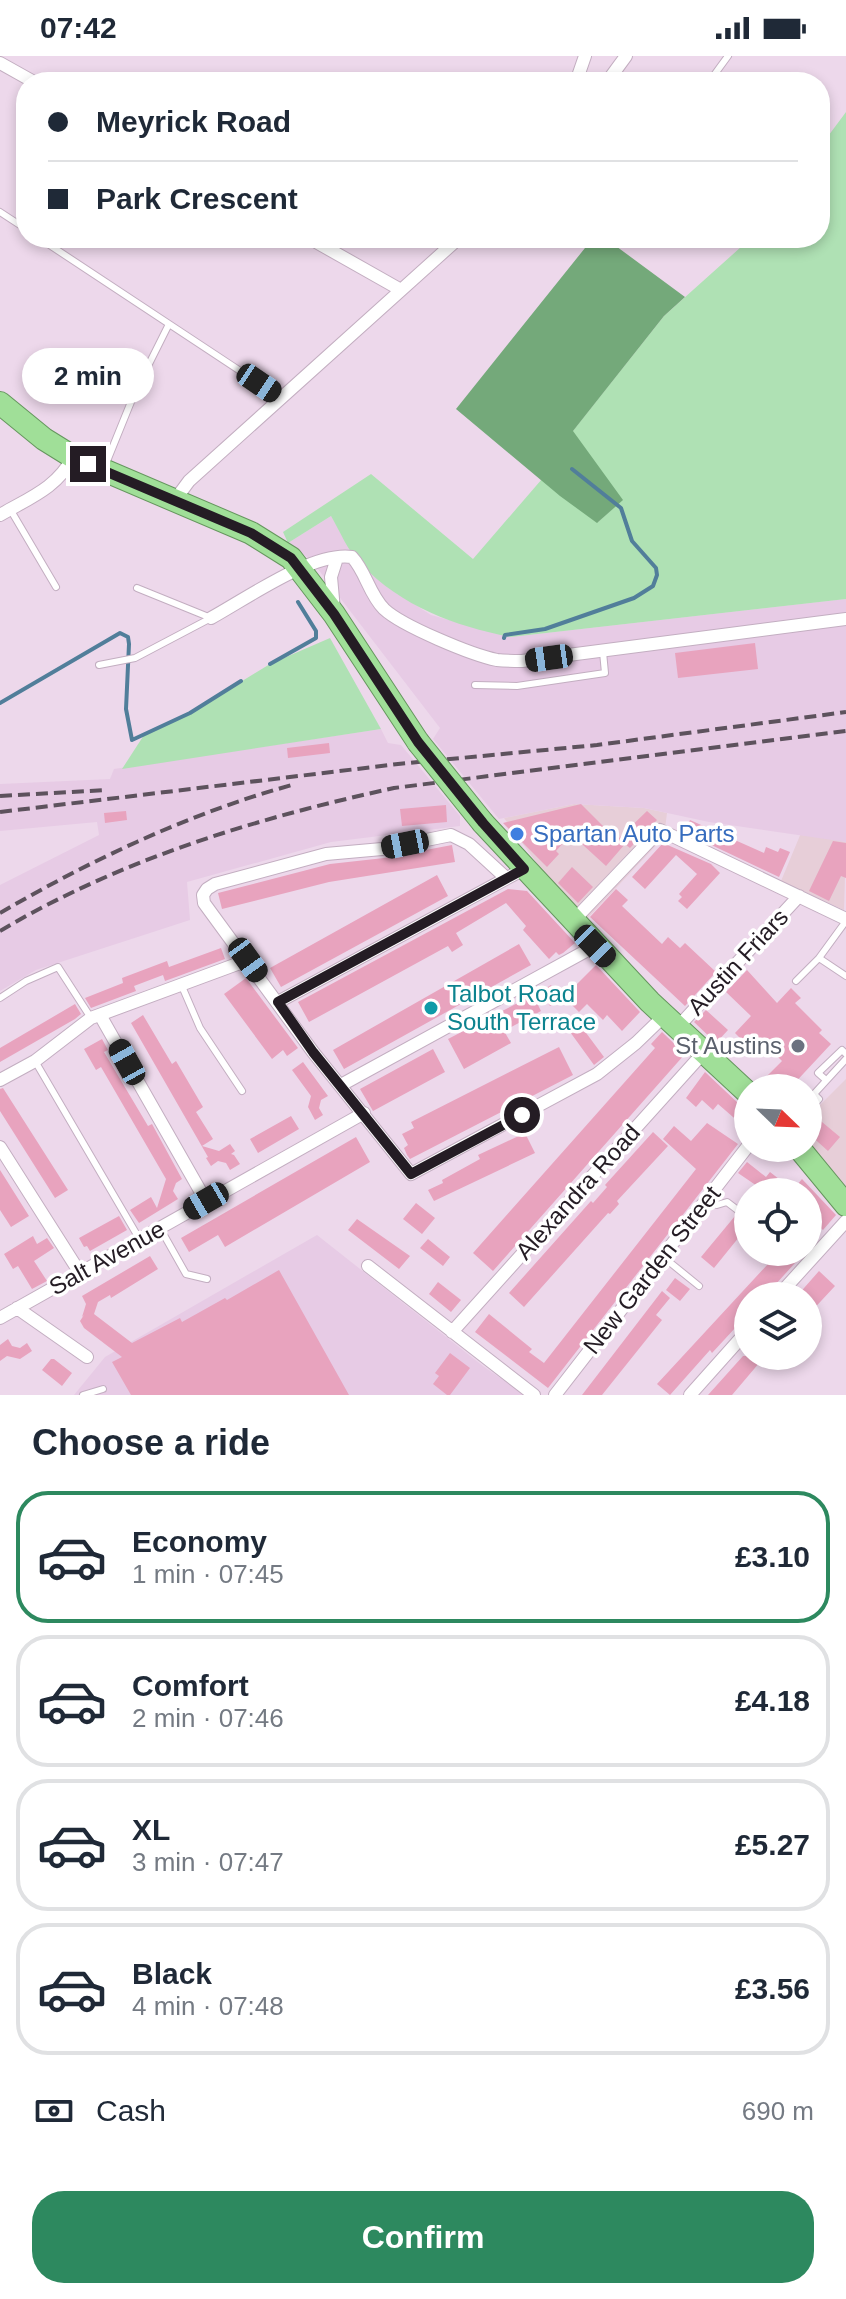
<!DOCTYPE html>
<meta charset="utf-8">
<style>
body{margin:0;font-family:Helvetica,sans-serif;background:#f6f6f7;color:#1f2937;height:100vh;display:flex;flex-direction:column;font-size:30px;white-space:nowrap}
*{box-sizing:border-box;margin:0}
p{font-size:26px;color:#747a83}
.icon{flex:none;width:44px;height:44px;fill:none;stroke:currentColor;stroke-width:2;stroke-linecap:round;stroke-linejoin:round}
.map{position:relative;height:1339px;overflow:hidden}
.details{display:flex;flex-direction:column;background:#fff;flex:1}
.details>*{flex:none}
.guide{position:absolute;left:16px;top:16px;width:814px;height:176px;border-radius:32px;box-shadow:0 4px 12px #0003;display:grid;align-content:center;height:176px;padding:0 32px;background:#fff}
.needle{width:52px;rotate:113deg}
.buttons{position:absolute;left:734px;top:1018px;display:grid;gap:16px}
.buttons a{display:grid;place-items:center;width:88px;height:88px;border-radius:50%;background:#fff;box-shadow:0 4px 12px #0003;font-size:40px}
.end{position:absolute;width:36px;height:36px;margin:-18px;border:10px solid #241c24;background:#fff;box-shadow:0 0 0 4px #fff}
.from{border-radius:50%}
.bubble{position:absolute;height:56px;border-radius:28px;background:#fff;box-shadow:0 4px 12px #0003;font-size:26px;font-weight:600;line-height:56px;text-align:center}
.car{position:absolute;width:24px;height:48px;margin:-24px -12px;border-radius:10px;box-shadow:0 0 6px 2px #0007;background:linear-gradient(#222 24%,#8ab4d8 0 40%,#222 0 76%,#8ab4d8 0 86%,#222 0)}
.guide b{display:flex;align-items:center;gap:28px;height:76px;font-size:30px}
.guide b+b{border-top:2px solid #e0e1e3}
.guide i{width:20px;height:20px;background:#1f2937}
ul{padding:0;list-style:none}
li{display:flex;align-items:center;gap:24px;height:132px;margin:0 16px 12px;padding:0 16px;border:4px solid #e0e1e3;border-radius:32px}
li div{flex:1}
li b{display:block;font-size:30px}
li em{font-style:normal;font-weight:600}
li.selected{border-color:#2d895f}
li>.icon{width:72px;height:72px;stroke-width:1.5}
h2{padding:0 32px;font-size:36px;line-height:96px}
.pay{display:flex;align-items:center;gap:20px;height:88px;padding:0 32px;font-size:30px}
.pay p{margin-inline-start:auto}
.button{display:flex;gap:16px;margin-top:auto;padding:16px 32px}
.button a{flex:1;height:92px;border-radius:32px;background:#2d895f;color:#fff;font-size:32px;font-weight:600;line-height:92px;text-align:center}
.status{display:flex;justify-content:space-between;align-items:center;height:56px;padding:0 40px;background:#fff;direction:ltr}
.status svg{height:22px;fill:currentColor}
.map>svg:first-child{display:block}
.commercial{fill:#e7ced8}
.built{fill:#e7cbe5}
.green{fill:#afe1b4}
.forest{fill:#74a97a}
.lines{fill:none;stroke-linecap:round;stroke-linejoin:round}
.stream{stroke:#517e9a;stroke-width:4}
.building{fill:#e8a3be}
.service-casing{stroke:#c3aec1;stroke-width:8}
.minor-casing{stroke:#c3aec1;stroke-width:14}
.trunk-casing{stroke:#65965e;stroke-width:24}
.service{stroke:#fff;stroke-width:6}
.minor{stroke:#fff;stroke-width:12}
.trunk{stroke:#a0df98;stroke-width:22}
.rail{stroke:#5d525d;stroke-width:4;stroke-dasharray:12 6;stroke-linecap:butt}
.trunk-bridge-casing{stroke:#65965e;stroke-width:24;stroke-linecap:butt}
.trunk-bridge{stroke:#a0df98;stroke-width:22}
.route{stroke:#241c24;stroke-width:10}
.shop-dot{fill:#3f7fe0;stroke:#fff;stroke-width:3}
.culture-dot{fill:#0f9aa8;stroke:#fff;stroke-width:3}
.worship-dot{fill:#6b7280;stroke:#fff;stroke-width:3}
.labels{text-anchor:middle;stroke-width:7;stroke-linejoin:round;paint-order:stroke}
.shop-label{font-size:24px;fill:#366cbe;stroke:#fff;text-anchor:start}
.street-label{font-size:24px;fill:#241c24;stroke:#fff}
.culture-label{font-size:24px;fill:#0d838f;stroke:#fff;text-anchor:start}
.worship-label{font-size:24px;fill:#5b616d;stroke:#fff;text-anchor:end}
</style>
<div class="status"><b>07:42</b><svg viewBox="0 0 49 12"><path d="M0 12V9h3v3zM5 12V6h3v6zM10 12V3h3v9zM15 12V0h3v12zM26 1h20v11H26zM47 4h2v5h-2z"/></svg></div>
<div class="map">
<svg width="846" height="1339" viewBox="0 0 846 1339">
<rect width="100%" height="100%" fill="#edd8eb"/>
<!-- commercial -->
<path class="commercial" d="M 574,748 L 644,752 L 667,757 L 664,781 L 584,866 L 568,850 L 504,762 Z
M 801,777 L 846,786 L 844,854 L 781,825 Z
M 846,1023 L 846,1134 L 808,1090 L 808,1061 Z"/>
<!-- built -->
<path class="built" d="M 331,460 L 359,507 L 388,531 L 431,559 L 511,581 L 846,543 L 846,786 L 709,766 L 644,752 L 574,748 L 499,763 L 433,683 L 440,672 L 311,504 L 288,487 Z
M 381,673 L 388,687 L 401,689 L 460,760 L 460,770 L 331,786 L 187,826 L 190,864 L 36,914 L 0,935 L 0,829 L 99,779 L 97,766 L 0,775 L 0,728 L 110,723 L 114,713 Z
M 317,1179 L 483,1310 L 525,1339 L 74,1339 L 105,1301 Z"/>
<!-- green -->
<path class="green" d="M 846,56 L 846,543 L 511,581 C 455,570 402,551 361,508 C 348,496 340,475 331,460 L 288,487 L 283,476 L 371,418 L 473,503 L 542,423 L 598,466 L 622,444 L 572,376 L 664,260 L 751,182 L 820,182 L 820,91 Z
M 330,582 L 381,673 L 122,713 L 144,679 L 190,657 L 270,608 Z"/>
<!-- forest -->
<path class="forest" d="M 593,182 L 605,182 L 685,241 L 664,260 L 573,375 L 623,444 L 597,467 L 560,440 L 456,353 Z"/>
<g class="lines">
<!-- stream -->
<path class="stream" d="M 504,582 L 505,579 L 545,573 L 634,542 L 653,530 L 657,519 L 656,512 L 632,485 L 621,452 L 572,413
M 270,608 L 316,582 L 316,575 L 298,546
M 0,647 L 120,577 L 128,581 L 129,588 L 126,653 L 132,684 L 190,657 L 241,625"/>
</g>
<!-- building -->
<path class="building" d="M 755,587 L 758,613 L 678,622 L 675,597 Z
M 329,687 L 330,697 L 288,702 L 287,692 Z
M 581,748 L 617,784 L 647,755 L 657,764 L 630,792 L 625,788 L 606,810 L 571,778 L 556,795 L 559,798 L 547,811 L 503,767 Z
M 446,749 L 447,766 L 402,770 L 400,753 Z
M 126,755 L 127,764 L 105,767 L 104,757 Z
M 690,764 L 764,797 L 766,791 L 778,796 L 780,792 L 790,796 L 779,821 L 684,776 Z
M 833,785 L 846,787 L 846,822 L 841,820 L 829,845 L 809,835 Z
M 663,787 L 711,808 L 720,817 L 687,853 L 678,845 L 682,841 L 679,838 L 697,818 L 676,799 L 645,833 L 632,821 Z
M 452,789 L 455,806 L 329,826 L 222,853 L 218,837 L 330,808 L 384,802 Z
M 572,811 L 593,831 L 578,847 L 558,827 Z
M 437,819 L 448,840 L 281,931 L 270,912 Z
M 508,833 L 527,835 L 575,887 L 563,897 L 559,899 L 556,896 L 549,903 L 523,874 L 526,870 L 506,847 L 456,877 L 463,889 L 452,896 L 448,890 L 309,966 L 298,946 Z
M 616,833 L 628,844 L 622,850 L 662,888 L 668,881 L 680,892 L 685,887 L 716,916 L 685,950 L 590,861 Z
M 519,888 L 531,909 L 344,1013 L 333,994 Z
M 221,892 L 225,903 L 165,925 L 163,919 L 134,930 L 136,935 L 91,952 L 85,942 L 123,927 L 122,922 L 167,905 L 169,911 Z
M 596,909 L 640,956 L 622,975 L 607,959 L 603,964 L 587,948 L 579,956 L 564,941 Z
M 747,914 L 777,947 L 791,932 L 801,942 L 795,947 L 822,974 L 819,977 L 831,988 L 790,1032 L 779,1032 L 767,1020 L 782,1005 L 761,984 L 758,986 L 755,984 L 749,991 L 735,977 L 751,960 L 726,936 Z
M 246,922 L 298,992 L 287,1000 L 283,994 L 272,1003 L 224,938 Z
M 551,929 L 559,945 L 550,950 L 540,936 Z
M 533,939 L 541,955 L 504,975 L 511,987 L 464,1013 L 448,983 Z
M 75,948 L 81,958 L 75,963 L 0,1006 L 0,992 Z
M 706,954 L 728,974 L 716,987 L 694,966 Z
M 143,959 L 172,1008 L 176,1005 L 203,1051 L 196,1056 L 213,1083 L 202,1090 L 219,1095 L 230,1088 L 235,1095 L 231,1098 L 234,1099 L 240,1108 L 230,1114 L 226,1107 L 218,1105 L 211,1110 L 206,1102 L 208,1101 L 131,967 Z
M 575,962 L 604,1001 L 594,1009 L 565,969 Z
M 662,976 L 685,998 L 493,1215 L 473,1197 L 655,992 L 651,988 Z
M 102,983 L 108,994 L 104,996 L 148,1070 L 152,1068 L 182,1123 L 176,1127 L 173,1135 L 178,1143 L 139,1167 L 130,1154 L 151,1141 L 157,1152 L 166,1123 L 101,1011 L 96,1014 L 84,993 Z
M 559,991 L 573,1019 L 410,1103 L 407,1099 L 404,1092 L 408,1089 L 402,1078 L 414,1072 L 411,1066 Z
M 433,993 L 445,1016 L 373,1055 L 360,1033 Z
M 303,1006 L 328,1040 L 321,1044 L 319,1052 L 323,1059 L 315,1064 L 308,1051 L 311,1040 L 292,1014 Z
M 705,1016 L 738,1047 L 748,1051 L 748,1074 L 718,1048 L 713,1054 L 702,1044 L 696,1051 L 686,1042 Z
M 3,1032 L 68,1134 L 55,1142 L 0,1055 L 0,1033 Z
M 291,1060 L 299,1073 L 258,1097 L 250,1083 Z
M 816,1061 L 840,1081 L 828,1095 L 808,1077 L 808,1069 Z
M 707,1067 L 738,1088 L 548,1332 L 475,1276 L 489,1258 L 532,1293 L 529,1296 L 544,1307 L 696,1113 L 663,1083 L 674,1070 L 691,1085 Z
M 653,1076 L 668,1090 L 617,1145 L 619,1148 L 610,1158 L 608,1157 L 524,1251 L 509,1237 L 591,1145 L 593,1147 L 607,1131 L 605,1129 Z
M 525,1077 L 535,1097 L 434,1145 L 428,1134 L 443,1127 L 442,1124 L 480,1103 L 478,1099 Z
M 356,1081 L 370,1106 L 225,1191 L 218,1179 L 189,1196 L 181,1182 Z
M 747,1106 L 766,1121 L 770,1116 L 793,1134 L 802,1123 L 836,1159 L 823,1174 L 814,1166 L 817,1163 L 808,1156 L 808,1136 L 766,1136 L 738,1117 Z
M 0,1114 L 29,1160 L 11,1171 L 0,1154 Z
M 416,1147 L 435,1162 L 422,1178 L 403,1163 Z
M 119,1160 L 127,1174 L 90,1195 L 87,1190 L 84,1191 L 79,1182 Z
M 735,1160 L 748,1170 L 714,1212 L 701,1201 Z
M 357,1163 L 410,1200 L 399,1213 L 348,1174 Z
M 33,1180 L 37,1188 L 47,1182 L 54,1192 L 34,1205 L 47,1225 L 32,1233 L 18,1210 L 13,1213 L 4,1198 Z
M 428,1183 L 450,1201 L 443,1210 L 420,1192 Z
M 779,1196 L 805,1196 L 765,1240 L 748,1240 L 748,1258 L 712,1297 L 710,1294 L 670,1339 L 657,1328 Z
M 150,1200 L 158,1213 L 111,1242 L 110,1239 L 98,1246 L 94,1258 L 132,1287 L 180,1262 L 182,1266 L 225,1242 L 227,1244 L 279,1214 L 349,1339 L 131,1339 L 112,1306 L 122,1301 L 84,1272 L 80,1265 L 84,1259 L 82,1261 L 86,1248 L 82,1240 Z
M 819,1215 L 835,1230 L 808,1259 L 808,1240 L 797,1240 Z
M 675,1222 L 690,1233 L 680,1245 L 666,1234 Z
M 438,1226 L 461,1244 L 451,1256 L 429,1238 Z
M 662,1235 L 670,1242 L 656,1259 L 662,1264 L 602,1339 L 582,1339 Z
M 8,1283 L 12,1290 L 20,1292 L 27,1287 L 32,1295 L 20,1303 L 7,1300 L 0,1305 L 0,1289 Z
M 450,1297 L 470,1312 L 450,1339 L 447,1339 L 433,1328 L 439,1320 L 435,1317 Z
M 743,1300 L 765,1300 L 732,1339 L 708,1339 Z
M 51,1303 L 54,1303 L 72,1317 L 62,1330 L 42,1314 Z"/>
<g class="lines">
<defs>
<path id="service" d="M 709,26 L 728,0
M 0,156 L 26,173
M 39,182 L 281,342
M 105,410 L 135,336 L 169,268
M 10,453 L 56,531
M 137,532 L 211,562
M 99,609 L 135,602 L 211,562
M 475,629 L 517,630 L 605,617 L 603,596
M 846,865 L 819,902 L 846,920
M 796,925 L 819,902
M 181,928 L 200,972 L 242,1035
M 0,942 L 26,925 L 58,911 L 91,962
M 35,1005 L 140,1184
M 826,1024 L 818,1017 L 842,994 L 846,998
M 808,1056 L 819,1043 L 814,1038 L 846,1003
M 707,1142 L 717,1149 L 727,1146 L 748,1162
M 160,1172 L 186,1218 L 207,1223
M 662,1200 L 699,1230
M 83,1339 L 103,1333"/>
<path id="minor" d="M 0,7 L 34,26
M 576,26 L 585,0
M 607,26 L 626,0
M 309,182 L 401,234
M 175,444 L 189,425 L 459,182
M 0,459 C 29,442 57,432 73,401
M 334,554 L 331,521 L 337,502
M 211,562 C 246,543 313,495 352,501 C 366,516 369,538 384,553 C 402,570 472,599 497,604 C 505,605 514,605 522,605 L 846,563
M 505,821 L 469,788 L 451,779 L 382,793 L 326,798 L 215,828 L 207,833 L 203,839 L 204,847 L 313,996 L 411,1118 L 597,1018 L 636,987 L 664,960
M 573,865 L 660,774 L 846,863
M 278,946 L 524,813
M 100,959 L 206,1145
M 677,972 L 799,840
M 0,1024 L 35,1005 L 91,962 L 248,904
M 341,1029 L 595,890
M 0,1091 L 80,1217
M 368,1210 L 534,1339
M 778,1240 L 846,1165
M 17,1252 L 87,1301
M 0,1262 L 364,1057
M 452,1276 L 704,996
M 555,1339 L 748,1090
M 690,1339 L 748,1274"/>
<path id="trunk" d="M 0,347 L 44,383 L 73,401 L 251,477 L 291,502 L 334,558 L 418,686
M 483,767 L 650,946 L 748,1037
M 799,1092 L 846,1149"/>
</defs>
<!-- service casing -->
<use href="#service" class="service-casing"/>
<!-- minor casing -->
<use href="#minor" class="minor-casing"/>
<!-- trunk casing -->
<use href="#trunk" class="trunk-casing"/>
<!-- service -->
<use href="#service" class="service"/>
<!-- minor -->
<use href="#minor" class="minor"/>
<!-- trunk -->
<use href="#trunk" class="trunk"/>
<!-- rail -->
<path class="rail" d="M 0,740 L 107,734
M 0,756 L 398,708 L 597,689 L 846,656
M 0,857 C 91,804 190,757 292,729
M 0,875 C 121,803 257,762 394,732 L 846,675"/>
<defs>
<path id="trunk-bridge" d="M 418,686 L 483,767"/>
</defs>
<!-- trunk-bridge casing -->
<use href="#trunk-bridge" class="trunk-bridge-casing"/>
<!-- trunk-bridge -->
<use href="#trunk-bridge" class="trunk-bridge"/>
</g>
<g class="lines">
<!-- route -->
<path class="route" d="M 88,408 L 251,477 L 291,502 L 334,558 L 418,686 L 483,767 L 524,813 L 278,946 L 313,996 L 411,1118 L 522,1059"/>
</g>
<!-- markers -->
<circle class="shop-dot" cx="517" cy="778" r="8"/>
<circle class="culture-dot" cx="431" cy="952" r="8"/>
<circle class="worship-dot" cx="798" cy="990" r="8"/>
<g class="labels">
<!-- shop labels -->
<g class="shop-label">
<text x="533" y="786">Spartan Auto Parts</text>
</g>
<!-- street labels -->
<g class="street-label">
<text transform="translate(738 906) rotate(-47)" y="8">Austin Friars</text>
<text transform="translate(578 1136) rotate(-48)" y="8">Alexandra Road</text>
<text transform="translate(107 1202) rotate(-29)" y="8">Salt Avenue</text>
<text transform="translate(652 1214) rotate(-52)" y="8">New Garden Street</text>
</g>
<!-- culture labels -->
<g class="culture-label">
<text x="447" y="946">Talbot Road<tspan x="447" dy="28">South Terrace</tspan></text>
</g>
<!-- worship labels -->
<g class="worship-label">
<text x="782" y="998">St Austins</text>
</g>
</g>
</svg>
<div class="buttons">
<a><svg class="needle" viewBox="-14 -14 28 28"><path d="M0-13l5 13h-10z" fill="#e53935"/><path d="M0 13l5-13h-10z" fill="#747a83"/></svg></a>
<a><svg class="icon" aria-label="locate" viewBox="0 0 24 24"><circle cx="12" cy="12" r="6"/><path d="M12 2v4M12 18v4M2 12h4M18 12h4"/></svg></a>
<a><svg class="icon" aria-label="layers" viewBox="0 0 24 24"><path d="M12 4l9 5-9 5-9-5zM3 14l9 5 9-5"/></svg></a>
</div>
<i class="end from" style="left:522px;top:1059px"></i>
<i class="end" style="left:88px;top:408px"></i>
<div class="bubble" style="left:22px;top:292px;width:132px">2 min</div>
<i class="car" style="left:259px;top:327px;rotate:124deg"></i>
<i class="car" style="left:549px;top:602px;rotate:262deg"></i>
<i class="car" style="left:405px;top:788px;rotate:259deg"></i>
<i class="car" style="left:595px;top:890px;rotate:136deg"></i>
<i class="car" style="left:248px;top:904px;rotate:144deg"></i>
<i class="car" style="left:127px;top:1006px;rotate:331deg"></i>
<i class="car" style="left:206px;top:1145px;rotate:240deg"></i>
<div class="guide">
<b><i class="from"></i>Meyrick Road</b>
<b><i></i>Park Crescent</b>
</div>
</div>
<section class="details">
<h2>Choose a ride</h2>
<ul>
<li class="selected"><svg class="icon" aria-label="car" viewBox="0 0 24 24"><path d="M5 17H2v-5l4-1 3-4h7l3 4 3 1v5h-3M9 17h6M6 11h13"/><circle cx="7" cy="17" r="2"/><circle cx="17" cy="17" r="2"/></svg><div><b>Economy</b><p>1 min · 07:45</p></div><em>£3.10</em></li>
<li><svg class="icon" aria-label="car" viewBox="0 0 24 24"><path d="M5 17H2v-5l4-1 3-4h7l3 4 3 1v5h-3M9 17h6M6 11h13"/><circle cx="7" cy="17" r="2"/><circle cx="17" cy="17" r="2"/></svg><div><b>Comfort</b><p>2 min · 07:46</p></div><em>£4.18</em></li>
<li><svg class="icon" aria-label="car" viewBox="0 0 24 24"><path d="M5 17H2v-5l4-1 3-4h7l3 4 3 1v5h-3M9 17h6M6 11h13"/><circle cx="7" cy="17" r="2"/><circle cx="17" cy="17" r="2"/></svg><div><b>XL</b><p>3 min · 07:47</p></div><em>£5.27</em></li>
<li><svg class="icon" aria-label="car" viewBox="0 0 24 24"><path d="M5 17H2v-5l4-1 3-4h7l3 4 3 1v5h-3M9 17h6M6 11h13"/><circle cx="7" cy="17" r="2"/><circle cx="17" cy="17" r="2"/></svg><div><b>Black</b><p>4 min · 07:48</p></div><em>£3.56</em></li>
</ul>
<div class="pay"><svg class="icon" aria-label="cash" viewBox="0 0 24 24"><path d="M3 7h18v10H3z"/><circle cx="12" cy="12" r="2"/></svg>Cash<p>690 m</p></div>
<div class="button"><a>Confirm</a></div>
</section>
